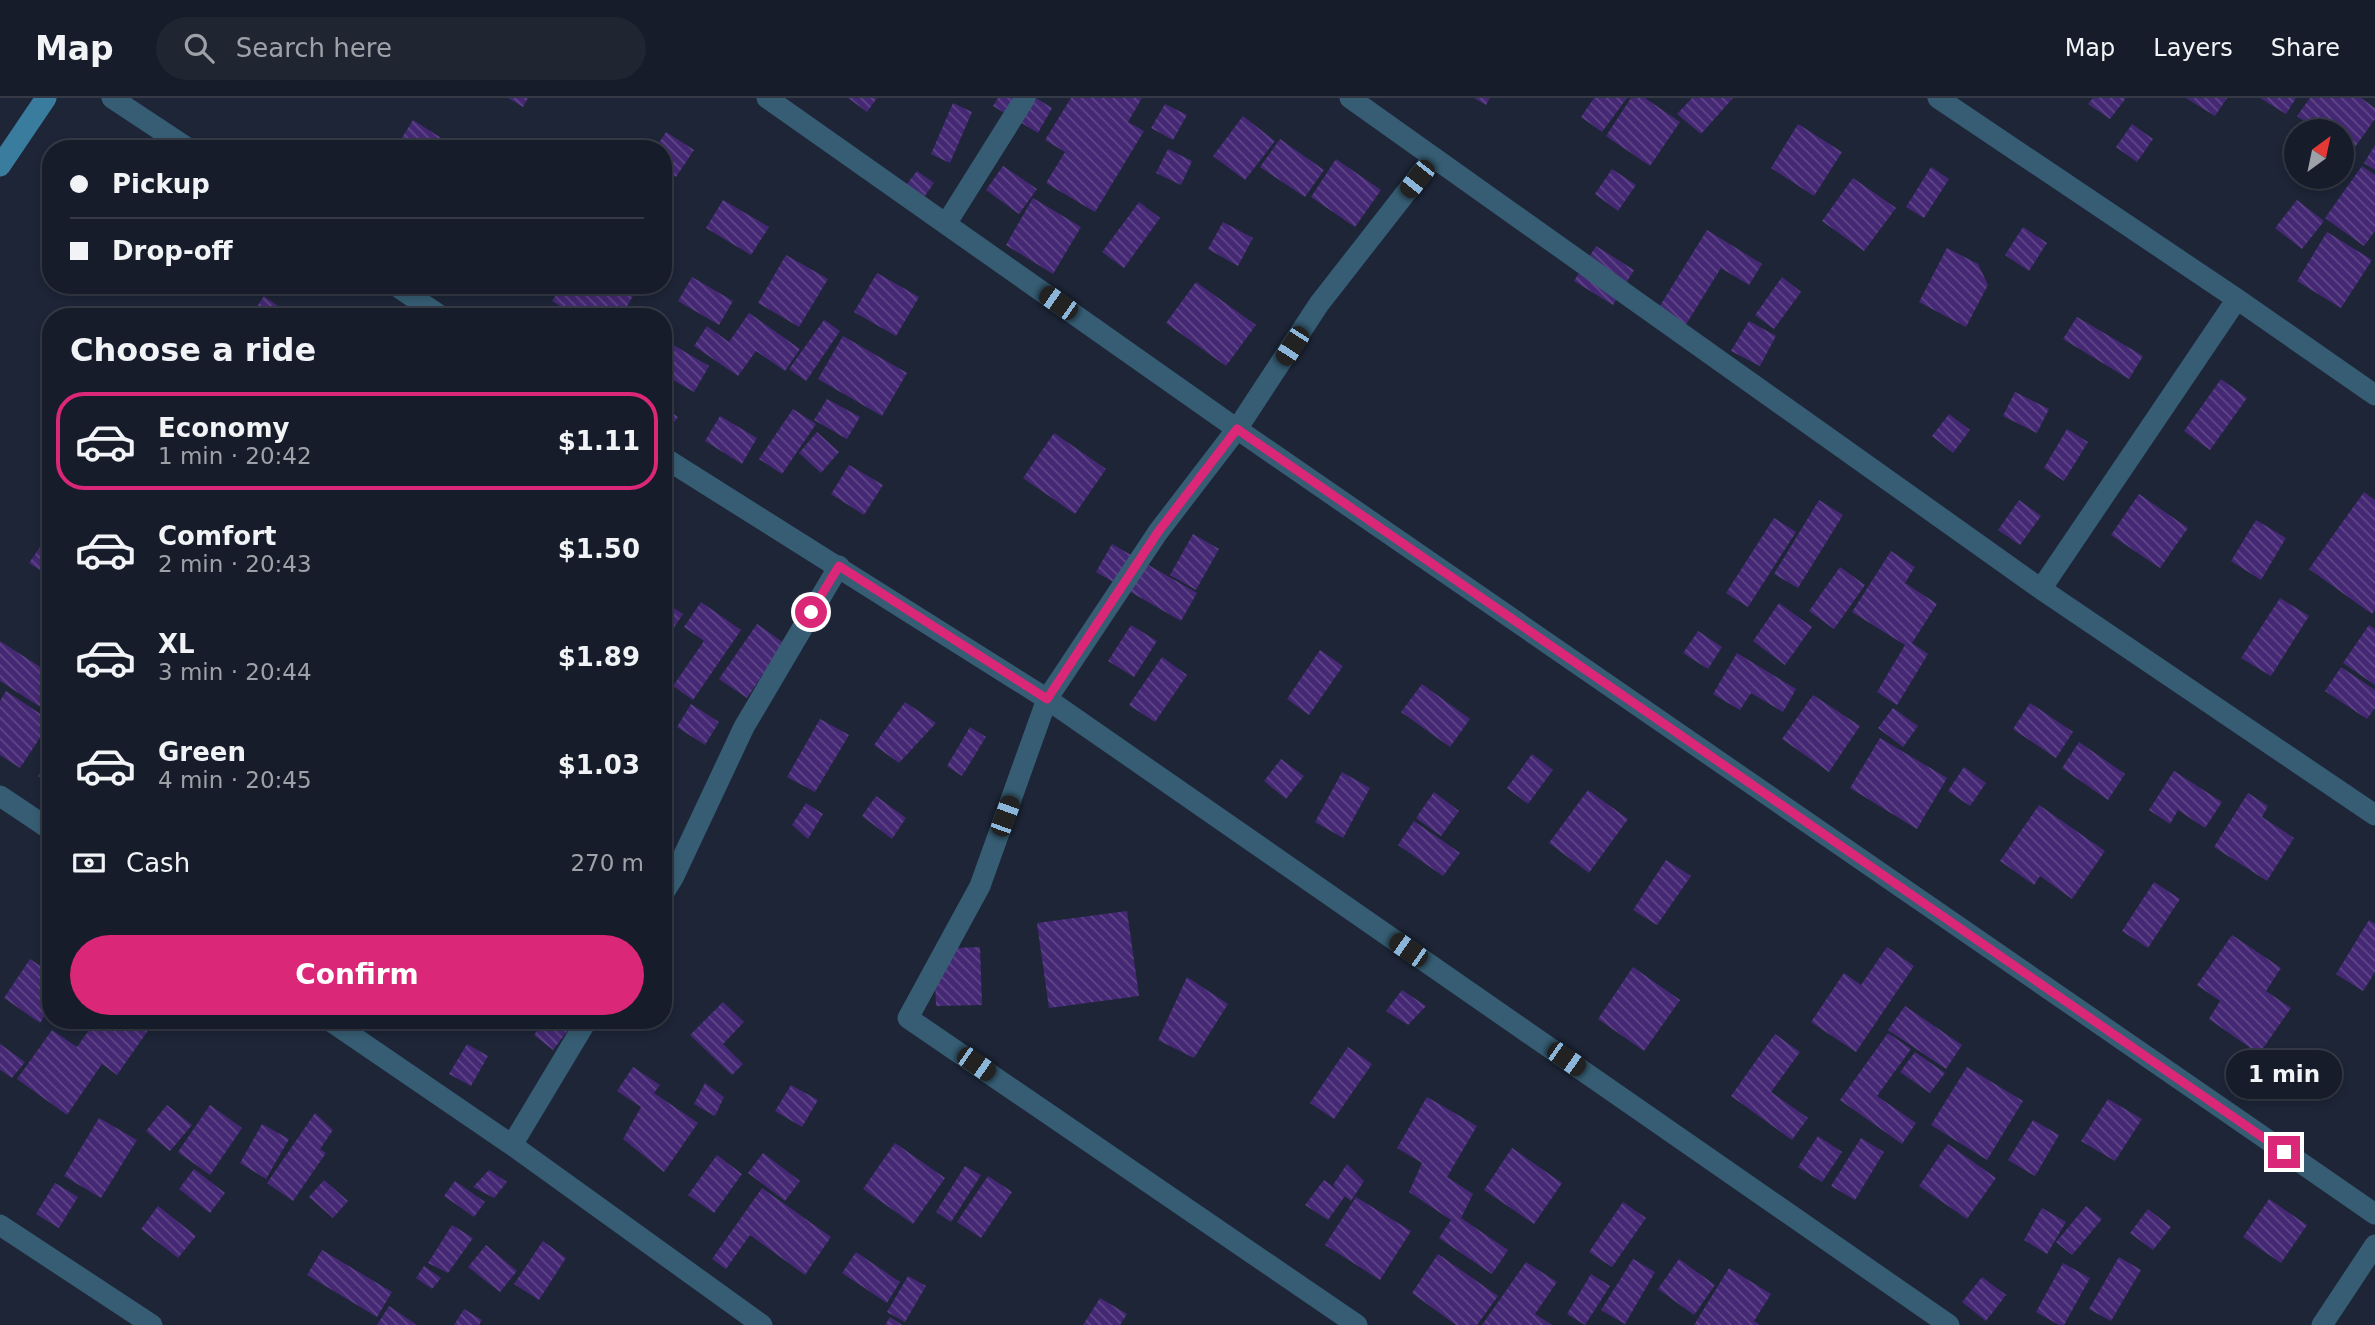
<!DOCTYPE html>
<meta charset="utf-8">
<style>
body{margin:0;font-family:"DejaVu Sans",sans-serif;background:#1f2531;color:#f1f3f6;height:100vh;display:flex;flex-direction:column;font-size:26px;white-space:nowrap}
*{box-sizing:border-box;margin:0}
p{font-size:23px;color:#9ea1a8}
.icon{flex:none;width:38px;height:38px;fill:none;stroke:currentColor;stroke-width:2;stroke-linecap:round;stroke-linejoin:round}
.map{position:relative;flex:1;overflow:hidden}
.side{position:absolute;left:42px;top:210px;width:630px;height:721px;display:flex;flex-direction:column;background:#161c29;border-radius:28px;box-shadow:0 4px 10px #0003,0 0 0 2px #353a46}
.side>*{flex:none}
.guide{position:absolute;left:42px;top:42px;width:630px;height:154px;border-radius:28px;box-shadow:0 4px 10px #0003,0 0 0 2px #353a46;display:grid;align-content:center;height:154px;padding:0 28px;background:#161c29}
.needle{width:46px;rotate:33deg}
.fabs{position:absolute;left:2284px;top:21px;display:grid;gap:14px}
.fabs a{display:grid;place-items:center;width:70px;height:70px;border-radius:50%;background:#161c29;box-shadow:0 4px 10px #0003,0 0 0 2px #353a46;font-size:35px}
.end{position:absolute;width:32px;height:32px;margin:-16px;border:9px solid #db2777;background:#fff;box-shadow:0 0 0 4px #fff}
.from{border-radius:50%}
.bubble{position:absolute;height:49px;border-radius:24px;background:#161c29;box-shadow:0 4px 10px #0003,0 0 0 2px #353a46;font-size:23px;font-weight:800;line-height:49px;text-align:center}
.car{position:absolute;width:21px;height:42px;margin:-21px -10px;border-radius:9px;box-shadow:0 0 5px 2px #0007;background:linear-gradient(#222 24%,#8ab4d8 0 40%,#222 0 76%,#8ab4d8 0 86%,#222 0)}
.guide b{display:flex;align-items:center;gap:24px;height:66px;font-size:26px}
.guide b+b{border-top:2px solid #353a46}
.guide i{width:18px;height:18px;background:#f1f3f6}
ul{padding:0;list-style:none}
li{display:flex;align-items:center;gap:21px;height:98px;margin:0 14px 10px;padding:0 14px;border:4px solid transparent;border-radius:28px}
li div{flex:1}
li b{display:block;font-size:26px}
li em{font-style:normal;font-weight:800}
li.selected{border-color:#db2777}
li>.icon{width:63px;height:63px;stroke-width:1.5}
h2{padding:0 28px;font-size:32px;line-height:84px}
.pay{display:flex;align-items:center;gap:18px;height:77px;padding:0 28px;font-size:26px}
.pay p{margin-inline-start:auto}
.cta{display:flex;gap:14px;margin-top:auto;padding:14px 28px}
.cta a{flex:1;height:80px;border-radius:42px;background:#db2777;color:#fff;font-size:28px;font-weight:800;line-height:80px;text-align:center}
header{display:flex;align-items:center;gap:42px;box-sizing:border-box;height:98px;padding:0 35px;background:#161c29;border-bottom:2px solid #353a46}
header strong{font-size:33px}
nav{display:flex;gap:38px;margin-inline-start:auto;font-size:24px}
.search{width:490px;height:63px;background:#1f2531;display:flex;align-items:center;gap:18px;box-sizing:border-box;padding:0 24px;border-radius:38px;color:#9ea1a8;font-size:26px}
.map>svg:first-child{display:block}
.building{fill:url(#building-back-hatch)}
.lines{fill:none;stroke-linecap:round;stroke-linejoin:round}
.street{stroke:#365d73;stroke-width:21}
.secondary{stroke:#397c9e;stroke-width:21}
.route{stroke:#db2777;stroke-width:9}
</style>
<header>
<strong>Map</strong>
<div class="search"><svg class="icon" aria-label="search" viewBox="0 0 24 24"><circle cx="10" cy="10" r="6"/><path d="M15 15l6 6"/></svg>Search here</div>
<nav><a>Map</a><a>Layers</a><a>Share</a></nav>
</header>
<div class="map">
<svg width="2375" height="1227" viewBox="0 0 2375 1227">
<defs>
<pattern id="building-back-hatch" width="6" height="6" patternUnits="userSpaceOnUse" patternTransform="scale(1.75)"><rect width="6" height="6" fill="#452874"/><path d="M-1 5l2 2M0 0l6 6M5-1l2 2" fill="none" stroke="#604788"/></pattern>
</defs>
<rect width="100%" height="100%" fill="#1d2537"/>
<!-- building -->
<path class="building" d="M 508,0 L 528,0 L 523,9 Z
M 848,0 L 877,0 L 867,14 Z
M 998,0 L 1036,0 L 1052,10 L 1038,35 L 993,8 Z
M 1071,0 L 1142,0 L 1128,24 L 1144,33 L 1095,114 L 1046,85 L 1065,54 L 1045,42 Z
M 1474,0 L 1490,0 L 1486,7 Z
M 1594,0 L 1627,0 L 1602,34 L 1581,19 Z
M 1631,0 L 1645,0 L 1680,24 L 1650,68 L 1606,38 Z
M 1692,0 L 1733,0 L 1701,36 L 1677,16 Z
M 2093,0 L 2126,0 L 2110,21 L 2088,6 Z
M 2186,0 L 2227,0 L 2215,18 Z
M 2260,0 L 2296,0 L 2286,16 Z
M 2310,0 L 2361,0 L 2375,10 L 2375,21 L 2350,56 L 2342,50 L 2342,33 L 2318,33 L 2297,18 Z
M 953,5 L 972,14 L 950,65 L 931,56 Z
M 1165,6 L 1187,17 L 1173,42 L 1151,30 Z
M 1243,18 L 1275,43 L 1245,82 L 1213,58 Z
M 413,22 L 446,43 L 441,51 L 395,51 Z
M 1798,26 L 1842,54 L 1814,98 L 1771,70 Z
M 2132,26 L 2153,41 L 2137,64 L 2116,49 Z
M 666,34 L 694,52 L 676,79 L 663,71 L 663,51 L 655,51 Z
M 1280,41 L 1324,72 L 1305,99 L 1260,69 Z
M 2375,47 L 2375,72 L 2364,65 Z
M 1168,51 L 1192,63 L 1181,87 L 1156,75 Z
M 1336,61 L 1381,92 L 1355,129 L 1311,99 Z
M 1003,68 L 1037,91 L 1019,116 L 986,92 Z
M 2362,68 L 2375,77 L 2375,133 L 2364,148 L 2325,120 Z
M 1931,69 L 1949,81 L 1924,120 L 1906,109 Z
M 1612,71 L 1636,87 L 1618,113 L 1595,96 Z
M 917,73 L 934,85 L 915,112 L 897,99 Z
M 1853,80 L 1896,110 L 1864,153 L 1822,123 Z
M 1033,100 L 1081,129 L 1053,176 L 1006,147 Z
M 723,102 L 769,129 L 751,157 L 706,130 Z
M 2297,102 L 2324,123 L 2302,151 L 2275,130 Z
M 1139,104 L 1160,120 L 1124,170 L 1102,154 Z
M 1223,124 L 1253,140 L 1238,168 L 1208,151 Z
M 2023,129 L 2047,145 L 2029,173 L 2005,157 Z
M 1707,132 L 1762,166 L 1749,187 L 1721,170 L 1685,228 L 1658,211 Z
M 2327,134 L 2372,162 L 2341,210 L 2297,183 Z
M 1596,148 L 1634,172 L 1613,207 L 1574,183 Z
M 1947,150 L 1978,166 L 1988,187 L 1966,229 L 1919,204 Z
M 786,157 L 828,181 L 799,229 L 758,205 Z
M 877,175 L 919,199 L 896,238 L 854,214 Z
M 692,179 L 733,203 L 719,227 L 678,203 Z
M 1782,179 L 1801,194 L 1774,231 L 1755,217 Z
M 1196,184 L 1256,227 L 1226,268 L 1166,225 Z
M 562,187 L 620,187 L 634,196 L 621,219 L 578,219 L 552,203 Z
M 264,198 L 293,219 L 250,219 Z
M 749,215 L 800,251 L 785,273 L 756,253 L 738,278 L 694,248 L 707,228 L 729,244 Z
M 2077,219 L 2143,258 L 2129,281 L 2063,241 Z
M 824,222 L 840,233 L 806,283 L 789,271 Z
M 1749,223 L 1776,238 L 1760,268 L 1731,253 Z
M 843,238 L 907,275 L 882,318 L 818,281 Z
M 663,241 L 709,268 L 694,294 L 663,276 Z
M 2221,281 L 2247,300 L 2210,352 L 2184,333 Z
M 2015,294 L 2049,311 L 2037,335 L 2003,318 Z
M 827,301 L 860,319 L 847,341 L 814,322 Z
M 663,308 L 678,319 L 663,339 Z
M 793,311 L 816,326 L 782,376 L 759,361 Z
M 1949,316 L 1970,332 L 1953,355 L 1932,338 Z
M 720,318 L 757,340 L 742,366 L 705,343 Z
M 2067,331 L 2088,344 L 2064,383 L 2044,370 Z
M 817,334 L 839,354 L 821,375 L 799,355 Z
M 1054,335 L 1106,371 L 1075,416 L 1023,380 Z
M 849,367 L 883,387 L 864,417 L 831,396 Z
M 2364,394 L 2375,402 L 2375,512 L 2372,516 L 2309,471 Z
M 2139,396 L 2188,430 L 2160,470 L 2111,437 Z
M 1819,402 L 1843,417 L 1798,490 L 1774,476 Z
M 2019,402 L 2041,418 L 2020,447 L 1998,432 Z
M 1774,420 L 1796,434 L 1748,509 L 1726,495 Z
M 2256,422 L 2286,440 L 2261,482 L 2231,463 Z
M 51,433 L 51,480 L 29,465 Z
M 1193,436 L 1219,451 L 1196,492 L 1170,477 Z
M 1112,446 L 1197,495 L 1181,523 L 1096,474 Z
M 1891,453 L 1915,469 L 1905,485 L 1937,506 L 1912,545 L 1928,556 L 1897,607 L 1877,594 L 1905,547 L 1852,514 Z
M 1840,469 L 1865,487 L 1834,531 L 1809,513 Z
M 2280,500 L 2309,518 L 2271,578 L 2241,560 Z
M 663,503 L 683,516 L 663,546 Z
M 701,504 L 741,532 L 693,602 L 673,588 L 704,543 L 684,529 Z
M 1779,505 L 1812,529 L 1785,567 L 1753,543 Z
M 757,526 L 784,545 L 747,600 L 719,581 Z
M 1131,527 L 1157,543 L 1134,579 L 1108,563 Z
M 2369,527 L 2375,531 L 2375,587 L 2343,565 Z
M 1698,533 L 1722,549 L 1708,571 L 1683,555 Z
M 0,543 L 51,576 L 51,616 L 0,583 Z
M 1320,552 L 1343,568 L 1309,617 L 1287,601 Z
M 1737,555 L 1796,591 L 1783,614 L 1751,595 L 1740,612 L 1713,596 Z
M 1162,559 L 1187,577 L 1155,624 L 1129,607 Z
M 2341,569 L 2375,592 L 2375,610 L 2367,621 L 2325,593 Z
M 1422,586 L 1470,621 L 1450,649 L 1401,614 Z
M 6,593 L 51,623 L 20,670 L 0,657 L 0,603 Z
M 1813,597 L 1860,628 L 1829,674 L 1782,641 Z
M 905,604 L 936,625 L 899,665 L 874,647 Z
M 2030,605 L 2073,634 L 2056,660 L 2013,631 Z
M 691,606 L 719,624 L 705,647 L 677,629 Z
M 1893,610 L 1918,628 L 1903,649 L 1878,630 Z
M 820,621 L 849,637 L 815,694 L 787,679 Z
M 970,629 L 986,639 L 962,678 L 947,668 Z
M 1880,640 L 1947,680 L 1917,731 L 1850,690 Z
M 2079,644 L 2125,676 L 2108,702 L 2062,670 Z
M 1532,656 L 1553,672 L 1528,706 L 1507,690 Z
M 51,660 L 51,687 L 38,678 Z
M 1281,661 L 1304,678 L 1286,701 L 1264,683 Z
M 1964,669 L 1986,685 L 1970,708 L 1948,693 Z
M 2174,673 L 2222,704 L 2205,730 L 2178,712 L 2170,726 L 2149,712 Z
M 1342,674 L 1370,690 L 1343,740 L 1315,724 Z
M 1588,692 L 1628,721 L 1589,775 L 1549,745 Z
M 1434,694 L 1459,713 L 1441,738 L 1416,720 Z
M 2248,695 L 2268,708 L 2262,719 L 2294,740 L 2267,783 L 2214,749 Z
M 876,698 L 906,720 L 892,741 L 862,718 Z
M 806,705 L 823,716 L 808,741 L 792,727 Z
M 2039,707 L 2105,753 L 2072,801 L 2040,778 L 2034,787 L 2000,763 Z
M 1414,723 L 1460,755 L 1443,778 L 1398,747 Z
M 1666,762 L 1691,778 L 1657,827 L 1633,812 Z
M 2154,784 L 2180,801 L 2148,850 L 2122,833 Z
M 1127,813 L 1139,898 L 1049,910 L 1037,825 Z
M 2369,822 L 2375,826 L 2375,874 L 2363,893 L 2336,876 Z
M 2232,837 L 2281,870 L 2266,893 L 2291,910 L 2259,956 L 2209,921 L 2220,903 L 2197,887 Z
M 980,849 L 982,907 L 936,908 L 934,851 Z
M 1887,849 L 1914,868 L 1856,954 L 1811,924 L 1844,875 L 1861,887 Z
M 30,861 L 51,875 L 51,908 L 40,925 L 4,900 Z
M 1633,869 L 1680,902 L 1644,953 L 1598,921 Z
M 1187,879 L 1228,906 L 1194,960 L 1158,942 Z
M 1402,892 L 1426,908 L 1408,927 L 1386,913 Z
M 723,904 L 744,924 L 723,946 L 743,966 L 732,977 L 690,937 Z
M 1905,908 L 1962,947 L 1946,971 L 1888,932 Z
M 96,922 L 138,922 L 149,931 L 117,977 L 102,966 L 67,1017 L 17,981 L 52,932 L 77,949 Z
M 544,922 L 576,922 L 553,952 L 534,937 Z
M 1888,935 L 1911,951 L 1877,998 L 1916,1025 L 1902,1046 L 1840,1002 Z
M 1775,936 L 1800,954 L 1771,994 L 1808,1020 L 1792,1042 L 1731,998 Z
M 0,946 L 25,964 L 12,980 L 0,972 Z
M 467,946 L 488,958 L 471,988 L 449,976 Z
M 1348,949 L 1372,966 L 1334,1021 L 1310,1005 Z
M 1915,954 L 1945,975 L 1930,995 L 1900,974 Z
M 633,969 L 660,987 L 654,995 L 698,1025 L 664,1074 L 623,1041 L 641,1009 L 617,993 Z
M 1967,969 L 2023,1003 L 1987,1062 L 1931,1027 Z
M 705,985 L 724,999 L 715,1018 L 694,1006 Z
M 791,987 L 818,1002 L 802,1029 L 775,1013 Z
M 1427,999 L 1477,1028 L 1447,1079 L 1473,1096 L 1461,1120 L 1508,1152 L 1492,1176 L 1439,1140 L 1451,1122 L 1409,1094 L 1422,1065 L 1397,1050 Z
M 2108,1001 L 2142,1021 L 2115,1063 L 2081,1043 Z
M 167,1007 L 192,1027 L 170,1053 L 146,1033 Z
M 210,1007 L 242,1030 L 210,1077 L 178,1054 Z
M 315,1015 L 333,1032 L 320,1051 L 326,1055 L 293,1103 L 267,1085 Z
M 99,1020 L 137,1042 L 101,1100 L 64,1078 Z
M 2033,1022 L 2059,1037 L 2035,1078 L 2008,1062 Z
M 262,1026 L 289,1041 L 266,1081 L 240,1065 Z
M 1818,1038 L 1842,1054 L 1822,1084 L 1798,1069 Z
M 1861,1040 L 1884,1054 L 1855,1102 L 1831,1088 Z
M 895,1045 L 945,1080 L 913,1126 L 863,1091 Z
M 1948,1046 L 1996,1080 L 1967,1121 L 1919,1088 Z
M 1512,1050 L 1562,1085 L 1534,1126 L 1484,1092 Z
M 763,1055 L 800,1083 L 785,1103 L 748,1075 Z
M 717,1057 L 742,1076 L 714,1115 L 688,1097 Z
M 1347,1066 L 1364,1083 L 1351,1103 L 1345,1098 L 1328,1122 L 1305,1107 L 1324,1082 L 1341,1095 L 1333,1087 Z
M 965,1068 L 981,1077 L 951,1124 L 936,1114 Z
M 194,1071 L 225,1095 L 210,1115 L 179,1091 Z
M 489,1072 L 507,1084 L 494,1100 L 473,1089 Z
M 988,1078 L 1012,1094 L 981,1140 L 957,1124 Z
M 324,1082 L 348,1103 L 333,1120 L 309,1099 Z
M 455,1083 L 485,1104 L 474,1119 L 444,1098 Z
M 55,1085 L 78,1099 L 59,1130 L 36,1116 Z
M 762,1090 L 831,1139 L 805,1177 L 750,1137 L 726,1171 L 712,1161 Z
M 1356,1099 L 1411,1133 L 1380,1182 L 1325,1147 Z
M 2269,1101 L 2307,1127 L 2281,1165 L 2243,1139 Z
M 1623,1104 L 1646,1120 L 1612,1169 L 1589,1154 Z
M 158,1108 L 196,1138 L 178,1160 L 141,1131 Z
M 2086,1108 L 2102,1121 L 2072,1157 L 2056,1144 Z
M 2042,1110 L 2066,1124 L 2047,1156 L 2024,1142 Z
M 2148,1111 L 2171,1129 L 2153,1152 L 2130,1135 Z
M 452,1127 L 473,1140 L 448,1175 L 428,1165 Z
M 543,1143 L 566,1160 L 539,1202 L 514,1186 Z
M 486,1147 L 517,1173 L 500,1194 L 468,1169 Z
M 322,1152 L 392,1194 L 377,1219 L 307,1177 Z
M 856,1154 L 900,1184 L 887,1205 L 842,1175 Z
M 1438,1156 L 1498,1198 L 1477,1227 L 1456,1227 L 1412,1195 Z
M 2119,1159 L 2141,1172 L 2111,1223 L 2089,1211 Z
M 1633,1161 L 1655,1174 L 1625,1226 L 1601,1212 Z
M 1679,1161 L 1715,1187 L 1694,1217 L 1658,1191 Z
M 1526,1164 L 1557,1184 L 1535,1216 L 1552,1227 L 1482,1227 Z
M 2063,1165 L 2090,1180 L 2064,1227 L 2059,1227 L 2036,1214 Z
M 424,1168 L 441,1180 L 432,1191 L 416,1180 Z
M 1729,1170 L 1771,1196 L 1754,1223 L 1760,1227 L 1694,1227 Z
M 1591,1176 L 1610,1188 L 1585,1227 L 1567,1216 Z
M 908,1178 L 926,1188 L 905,1224 L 887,1214 Z
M 1982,1179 L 2006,1197 L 1986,1223 L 1962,1204 Z
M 1100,1200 L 1127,1216 L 1120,1227 L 1083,1227 Z
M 389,1208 L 417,1227 L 377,1227 Z
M 464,1211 L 482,1222 L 479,1227 L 454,1227 Z
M 890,1219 L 902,1227 L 885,1227 Z"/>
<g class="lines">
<!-- street -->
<path class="street" d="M 112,0 L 189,51
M 767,0 L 1237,331 L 2375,1116
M 1350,0 L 2041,491 L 2375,717
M 1938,0 L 2237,201 L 2375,297
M 1433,60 L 1319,206 L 1237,331 L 1158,434 L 1047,601 L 1949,1227
M 946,126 L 1025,0
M 395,187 L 442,219
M 663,359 L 1047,601 L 980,788 L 908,920 L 1357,1227
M 2041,491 L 2237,201
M 0,698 L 51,732
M 663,796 L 673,780 L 744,629 L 839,468
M 329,922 L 512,1047 L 762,1227
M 512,1047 L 587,922
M 0,1127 L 152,1227
M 2322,1227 L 2375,1147"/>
<!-- secondary -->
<path class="secondary" d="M 0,68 L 46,0"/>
</g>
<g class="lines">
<!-- route -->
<path class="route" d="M 811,514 L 839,468 L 1047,601 L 1158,434 L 1237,331 L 2284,1054"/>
</g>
</svg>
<div class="fabs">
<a><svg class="needle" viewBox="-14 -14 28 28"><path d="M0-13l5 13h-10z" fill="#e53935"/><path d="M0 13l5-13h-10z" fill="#9ea1a8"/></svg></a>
</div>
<i class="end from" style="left:811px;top:514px"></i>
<i class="end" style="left:2284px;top:1054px"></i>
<div class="bubble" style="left:2226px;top:952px;width:116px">1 min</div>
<i class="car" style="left:1417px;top:81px;rotate:218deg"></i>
<i class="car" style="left:1058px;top:205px;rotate:305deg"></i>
<i class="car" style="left:1292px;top:248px;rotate:213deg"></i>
<i class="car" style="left:1005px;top:718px;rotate:20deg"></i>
<i class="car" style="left:1408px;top:852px;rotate:305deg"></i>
<i class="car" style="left:1566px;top:961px;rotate:125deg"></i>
<i class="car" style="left:976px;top:966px;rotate:125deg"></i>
<div class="guide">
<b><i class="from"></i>Pickup</b>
<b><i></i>Drop-off</b>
</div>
<section class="side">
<h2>Choose a ride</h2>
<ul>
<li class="selected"><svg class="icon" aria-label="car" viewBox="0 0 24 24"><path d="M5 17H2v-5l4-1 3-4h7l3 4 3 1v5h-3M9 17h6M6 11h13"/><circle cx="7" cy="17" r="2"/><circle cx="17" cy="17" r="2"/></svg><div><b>Economy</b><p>1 min · 20:42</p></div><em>$1.11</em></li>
<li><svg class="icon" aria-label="car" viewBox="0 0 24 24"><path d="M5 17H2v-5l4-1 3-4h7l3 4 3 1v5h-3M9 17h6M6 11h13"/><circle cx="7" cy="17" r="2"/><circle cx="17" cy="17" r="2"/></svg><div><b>Comfort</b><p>2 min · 20:43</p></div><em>$1.50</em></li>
<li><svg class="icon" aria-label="car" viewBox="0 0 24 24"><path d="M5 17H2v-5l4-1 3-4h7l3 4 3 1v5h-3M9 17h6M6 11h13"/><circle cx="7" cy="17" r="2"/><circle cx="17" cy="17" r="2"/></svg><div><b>XL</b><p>3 min · 20:44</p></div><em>$1.89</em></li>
<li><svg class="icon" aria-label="car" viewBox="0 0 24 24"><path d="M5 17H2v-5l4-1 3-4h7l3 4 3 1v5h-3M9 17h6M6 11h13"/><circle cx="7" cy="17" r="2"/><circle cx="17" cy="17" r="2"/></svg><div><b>Green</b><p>4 min · 20:45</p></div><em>$1.03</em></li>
</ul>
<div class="pay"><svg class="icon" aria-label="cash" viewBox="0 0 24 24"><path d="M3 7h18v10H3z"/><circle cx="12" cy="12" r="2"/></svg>Cash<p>270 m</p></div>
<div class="cta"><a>Confirm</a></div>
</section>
</div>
